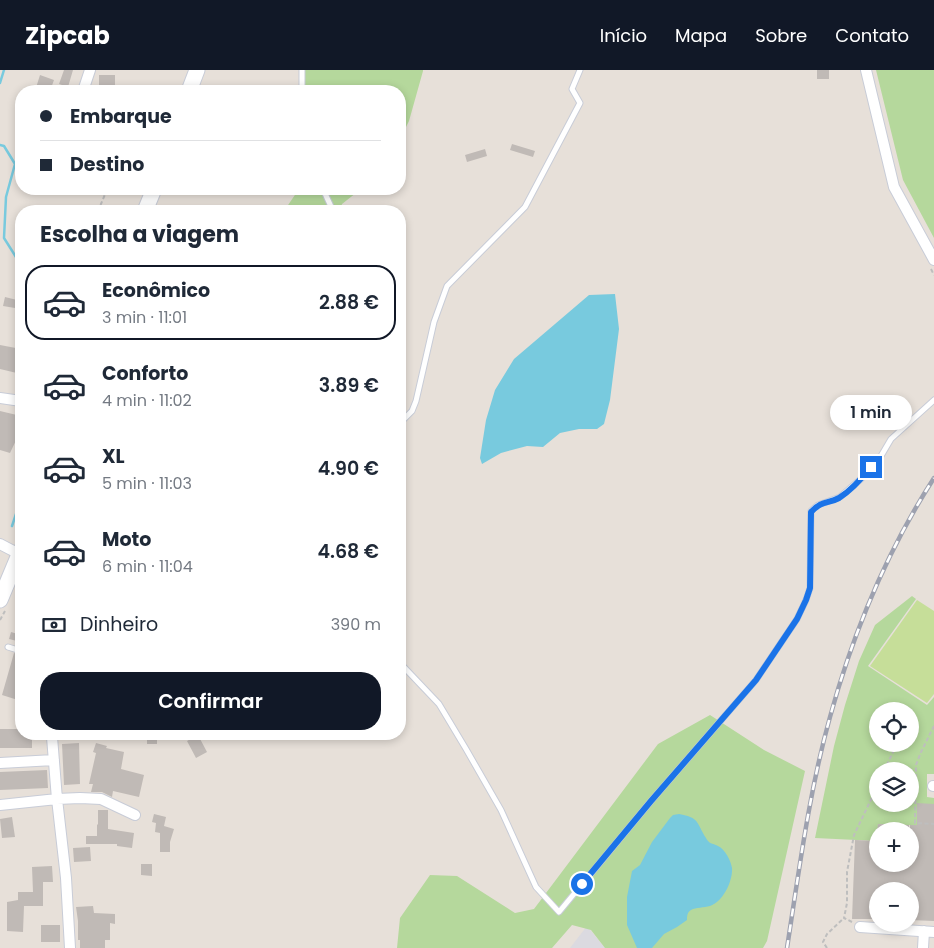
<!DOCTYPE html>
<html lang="pt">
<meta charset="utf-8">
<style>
body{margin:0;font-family:Poppins,sans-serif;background:#f6f6f7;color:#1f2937;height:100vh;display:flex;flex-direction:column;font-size:19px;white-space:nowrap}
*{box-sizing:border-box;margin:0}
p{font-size:16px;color:#747a83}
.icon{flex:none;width:28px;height:28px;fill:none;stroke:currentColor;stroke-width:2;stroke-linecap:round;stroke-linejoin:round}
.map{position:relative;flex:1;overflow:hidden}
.side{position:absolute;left:15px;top:135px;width:391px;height:535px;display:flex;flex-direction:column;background:#fff;border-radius:20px;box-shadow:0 2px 8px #0003}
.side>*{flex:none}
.top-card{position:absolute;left:15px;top:15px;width:391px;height:110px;border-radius:20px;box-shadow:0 2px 8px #0003;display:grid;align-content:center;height:110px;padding:0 25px;background:#fff}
.tools{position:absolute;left:869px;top:632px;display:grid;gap:10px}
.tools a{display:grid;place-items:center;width:50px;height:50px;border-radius:50%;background:#fff;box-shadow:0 2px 8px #0003;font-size:25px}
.end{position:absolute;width:22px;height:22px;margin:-11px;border:6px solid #1a73e8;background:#fff;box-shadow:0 0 0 2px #fff}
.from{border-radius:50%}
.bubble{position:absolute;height:35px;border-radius:18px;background:#fff;box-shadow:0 2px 8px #0003;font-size:16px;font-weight:600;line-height:35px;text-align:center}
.top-card b{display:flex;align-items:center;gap:18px;height:48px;font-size:19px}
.top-card b+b{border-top:1px solid #e0e1e3}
.top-card i{width:12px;height:12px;background:#1f2937}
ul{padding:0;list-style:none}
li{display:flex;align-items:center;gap:15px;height:75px;margin:0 10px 8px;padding:0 15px;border:2px solid transparent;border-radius:20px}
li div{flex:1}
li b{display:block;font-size:19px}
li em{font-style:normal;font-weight:600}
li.current{border-color:#111827}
li>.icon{width:45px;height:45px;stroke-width:1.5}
h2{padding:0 25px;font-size:22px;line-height:60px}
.pay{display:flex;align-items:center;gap:12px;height:55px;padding:0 25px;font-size:19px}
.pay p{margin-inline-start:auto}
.button{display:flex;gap:10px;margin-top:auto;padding:10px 25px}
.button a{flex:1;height:58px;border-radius:20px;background:#111827;color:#fff;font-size:20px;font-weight:600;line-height:58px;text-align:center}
header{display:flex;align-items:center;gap:30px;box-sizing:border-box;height:70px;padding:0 25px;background:#111827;color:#fff}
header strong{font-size:24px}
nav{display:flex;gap:28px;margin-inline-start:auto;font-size:18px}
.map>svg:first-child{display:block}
.industrial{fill:#dbdae0}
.green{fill:#b5d89c;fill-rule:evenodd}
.pitch{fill:#c6de99}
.water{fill:#78cade}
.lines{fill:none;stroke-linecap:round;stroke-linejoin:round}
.stream{stroke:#78cade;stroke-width:2.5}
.building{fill:#c0bab6}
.lane-casing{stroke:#c8ccd7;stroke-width:7}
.street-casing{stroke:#c8ccd7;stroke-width:12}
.secondary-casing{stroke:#c8ccd7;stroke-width:17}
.path{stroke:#bebebe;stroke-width:2;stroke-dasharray:4 2.5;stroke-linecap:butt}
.lane{stroke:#fff;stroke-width:5}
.street{stroke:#fff;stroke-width:10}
.secondary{stroke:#fff;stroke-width:15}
.rail-casing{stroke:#9da1af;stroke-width:4.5}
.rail{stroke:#fff;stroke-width:2.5;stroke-dasharray:8;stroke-linecap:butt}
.route{stroke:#1a73e8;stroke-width:6}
</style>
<header>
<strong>Zipcab</strong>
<nav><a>Início</a><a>Mapa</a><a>Sobre</a><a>Contato</a></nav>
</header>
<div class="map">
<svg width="934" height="878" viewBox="0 0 934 878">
<rect width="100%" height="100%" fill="#e7e0d9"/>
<!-- industrial -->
<path class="industrial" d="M 587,856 L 605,878 L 570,878 Z"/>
<!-- green -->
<path class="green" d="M 304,0 L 423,0 L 423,1 L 409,51 L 400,69 L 400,21 L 303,21 Z
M 876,0 L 934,0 L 934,168 L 903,110 Z
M 299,119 L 361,119 L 342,134 L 340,141 L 284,141 Z
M 912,526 L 916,529 L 868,596 L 927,635 L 934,627 L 934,704 L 927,704 L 927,727 L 934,728 L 934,756 L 878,754 L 877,771 L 815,768 L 834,676 L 845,635 L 859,591 L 875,555 ZM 878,641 L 910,641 L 910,674 L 878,674 ZM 878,701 L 910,701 L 910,734 L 878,734 Z
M 710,645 L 764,680 L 805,701 L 767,871 L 763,878 L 605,878 L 591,860 L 572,855 L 552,878 L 397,878 L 400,848 L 430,805 L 457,806 L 515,843 L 534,839 L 658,674 Z"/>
<!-- pitch -->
<path class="pitch" d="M 917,530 L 934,541 L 934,624 L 927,633 L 870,596 Z"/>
<!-- water -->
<path class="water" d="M 615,224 L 619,259 L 610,330 L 604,354 L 597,359 L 579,359 L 560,363 L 543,377 L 527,376 L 501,383 L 482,394 L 480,388 L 486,350 L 495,320 L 514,289 L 589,225 Z
M 679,744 C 700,748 696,752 706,768 C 709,774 712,773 718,776 C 725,779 731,791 732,798 C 733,811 723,832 710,836 C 704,838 696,837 691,840 C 687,842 687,847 687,850 L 677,857 L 664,864 L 652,878 L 637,878 L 627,855 L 627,827 L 632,801 L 640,795 L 652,772 L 670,748 L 673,745 Z"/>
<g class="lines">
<!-- stream -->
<path class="stream" d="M 0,13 L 4,0
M 0,75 L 4,76 L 15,94 L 6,127 L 4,168 L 21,195
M 12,456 L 21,429"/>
</g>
<!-- building -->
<path class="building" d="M 64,0 L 73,0 L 68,17 L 59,14 Z
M 817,0 L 829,0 L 829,9 L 817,9 Z
M 40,5 L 54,10 L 50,21 L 35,21 Z
M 99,5 L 115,5 L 115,19 L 99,19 Z
M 512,74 L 535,81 L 533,87 L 510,80 Z
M 485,79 L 487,86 L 467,92 L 465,85 Z
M 5,227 L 21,231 L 21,239 L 3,236 Z
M 0,275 L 21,279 L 21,304 L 0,299 Z
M 0,341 L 21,346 L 20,362 L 10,383 L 0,380 Z
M 11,562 L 21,565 L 21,576 L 16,575 L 17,571 L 9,569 Z
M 14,583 L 21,585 L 21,631 L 2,625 Z
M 0,659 L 21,659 L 21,664 L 32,664 L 32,678 L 0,678 Z
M 147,664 L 157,664 L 157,674 L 147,674 Z
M 198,665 L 207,682 L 196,688 L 187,671 Z
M 79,673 L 80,714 L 64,715 L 62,674 Z
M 96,673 L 107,676 L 106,678 L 124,682 L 121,699 L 144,705 L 139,727 L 113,721 L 112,727 L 102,722 L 91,722 L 93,714 L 89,714 L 96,683 L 93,682 Z
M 47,700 L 48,718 L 0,720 L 0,702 Z
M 917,733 L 934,734 L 934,851 L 910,850 L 910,821 L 878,821 L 878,849 L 852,849 L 855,770 L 878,771 L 878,794 L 910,794 L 910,755 L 917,755 Z
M 98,740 L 108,740 L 108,759 L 134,763 L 132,778 L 117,776 L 117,774 L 86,774 L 86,766 L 97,766 L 97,754 L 98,755 Z
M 154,744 L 166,747 L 164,756 L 174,759 L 170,772 L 170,782 L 160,782 L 160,763 L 155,762 L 156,753 L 152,752 Z
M 12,747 L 15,767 L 2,768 L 0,749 Z
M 878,754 L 909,755 L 909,761 L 877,761 Z
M 90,777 L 91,791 L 74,792 L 73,778 Z
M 141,794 L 152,794 L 152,806 L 141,805 Z
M 52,796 L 53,812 L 43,812 L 43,836 L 24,836 L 23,862 L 7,861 L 7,832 L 18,830 L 18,822 L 33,822 L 32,797 Z
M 93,836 L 94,843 L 115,844 L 115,854 L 110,853 L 110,870 L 105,870 L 105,878 L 80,878 L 80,870 L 78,870 L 78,851 L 76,837 Z
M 41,855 L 60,855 L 60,872 L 41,872 Z"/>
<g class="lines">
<defs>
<path id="lane" d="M 302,21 L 302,0
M 323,119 L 333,141
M 400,353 L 412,341 L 416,331 L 434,252 L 447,216 L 525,137 L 580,33 L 572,19 L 580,0
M 8,577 L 21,581
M 400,593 L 439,634 L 466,679 L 501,740 L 536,817 L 559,842 L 651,731 L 756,610 L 797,549 L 806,530 L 810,518 L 811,441 L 818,435 L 840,427 L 862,408 L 881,386 L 891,369 L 934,330"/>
<path id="street" d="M 866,0 L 894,117 L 934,190
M 83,21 L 90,0
M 0,328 L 21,331
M 0,474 L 21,485
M 53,664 L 52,667 L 57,729 L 66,808 L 70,878
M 0,693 L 54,690
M 933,716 L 934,716
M 0,735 L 57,729 L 80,728 L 101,729 L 135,745
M 860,857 L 934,862
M 923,878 L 924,861"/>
<path id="secondary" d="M 189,21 L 197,0
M 145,141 L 154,119
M 0,530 L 21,480"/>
</defs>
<!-- lane casing -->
<use href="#lane" class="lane-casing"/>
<!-- street casing -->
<use href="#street" class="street-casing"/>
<!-- secondary casing -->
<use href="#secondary" class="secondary-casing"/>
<!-- path -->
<path class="path" d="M 98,141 L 106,122 L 105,119
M 931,199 L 934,205
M 0,550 L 5,541
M 934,656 L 921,682 L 916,695 L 915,753 L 934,754
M 884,701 L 895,678 L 901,674
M 852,852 L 844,848 L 847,833 L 847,802 L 854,765 L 878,715
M 827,878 L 823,872 L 827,864 L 844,848"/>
<!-- lane -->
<use href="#lane" class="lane"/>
<!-- street -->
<use href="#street" class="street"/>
<!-- secondary -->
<use href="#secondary" class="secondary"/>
<defs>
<path id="rail" d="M 787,878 C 799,801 809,722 830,647 C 853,563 887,481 934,408"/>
</defs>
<!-- rail casing -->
<use href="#rail" class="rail-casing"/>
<!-- rail -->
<use href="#rail" class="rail"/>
</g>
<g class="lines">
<!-- route -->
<path class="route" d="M 582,814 L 651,731 L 756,610 L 797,549 L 806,530 L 810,518 L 811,442 C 822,430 828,434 839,428 C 850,421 863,407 871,397"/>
</g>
</svg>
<div class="tools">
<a><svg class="icon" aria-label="locate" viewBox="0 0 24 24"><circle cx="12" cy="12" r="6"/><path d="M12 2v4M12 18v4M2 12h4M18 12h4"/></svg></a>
<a><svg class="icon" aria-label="layers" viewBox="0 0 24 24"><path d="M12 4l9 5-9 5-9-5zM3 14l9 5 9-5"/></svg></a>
<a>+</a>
<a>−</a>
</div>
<i class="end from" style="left:582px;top:814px"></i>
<i class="end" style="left:871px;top:397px"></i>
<div class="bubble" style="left:830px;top:325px;width:82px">1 min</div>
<div class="top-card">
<b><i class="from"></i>Embarque</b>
<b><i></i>Destino</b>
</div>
<section class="side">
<h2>Escolha a viagem</h2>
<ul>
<li class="current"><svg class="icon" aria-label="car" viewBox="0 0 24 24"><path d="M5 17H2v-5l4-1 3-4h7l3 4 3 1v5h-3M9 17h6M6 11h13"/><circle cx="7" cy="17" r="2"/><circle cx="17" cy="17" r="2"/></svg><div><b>Econômico</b><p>3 min · 11:01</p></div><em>2.88 €</em></li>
<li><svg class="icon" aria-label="car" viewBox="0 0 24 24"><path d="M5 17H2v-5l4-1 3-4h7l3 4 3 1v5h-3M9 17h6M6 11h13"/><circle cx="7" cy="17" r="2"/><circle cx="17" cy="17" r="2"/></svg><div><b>Conforto</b><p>4 min · 11:02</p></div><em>3.89 €</em></li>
<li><svg class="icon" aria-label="car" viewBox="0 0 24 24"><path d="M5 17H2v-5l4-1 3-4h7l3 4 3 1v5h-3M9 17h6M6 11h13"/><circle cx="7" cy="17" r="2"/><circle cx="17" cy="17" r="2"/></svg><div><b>XL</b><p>5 min · 11:03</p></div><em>4.90 €</em></li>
<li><svg class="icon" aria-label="car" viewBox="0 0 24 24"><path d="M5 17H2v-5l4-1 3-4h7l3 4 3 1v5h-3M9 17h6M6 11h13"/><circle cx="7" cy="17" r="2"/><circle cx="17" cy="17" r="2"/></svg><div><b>Moto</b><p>6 min · 11:04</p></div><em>4.68 €</em></li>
</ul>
<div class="pay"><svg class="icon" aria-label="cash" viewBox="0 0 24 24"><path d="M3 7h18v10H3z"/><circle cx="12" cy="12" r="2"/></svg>Dinheiro<p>390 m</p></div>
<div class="button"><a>Confirmar</a></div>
</section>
</div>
